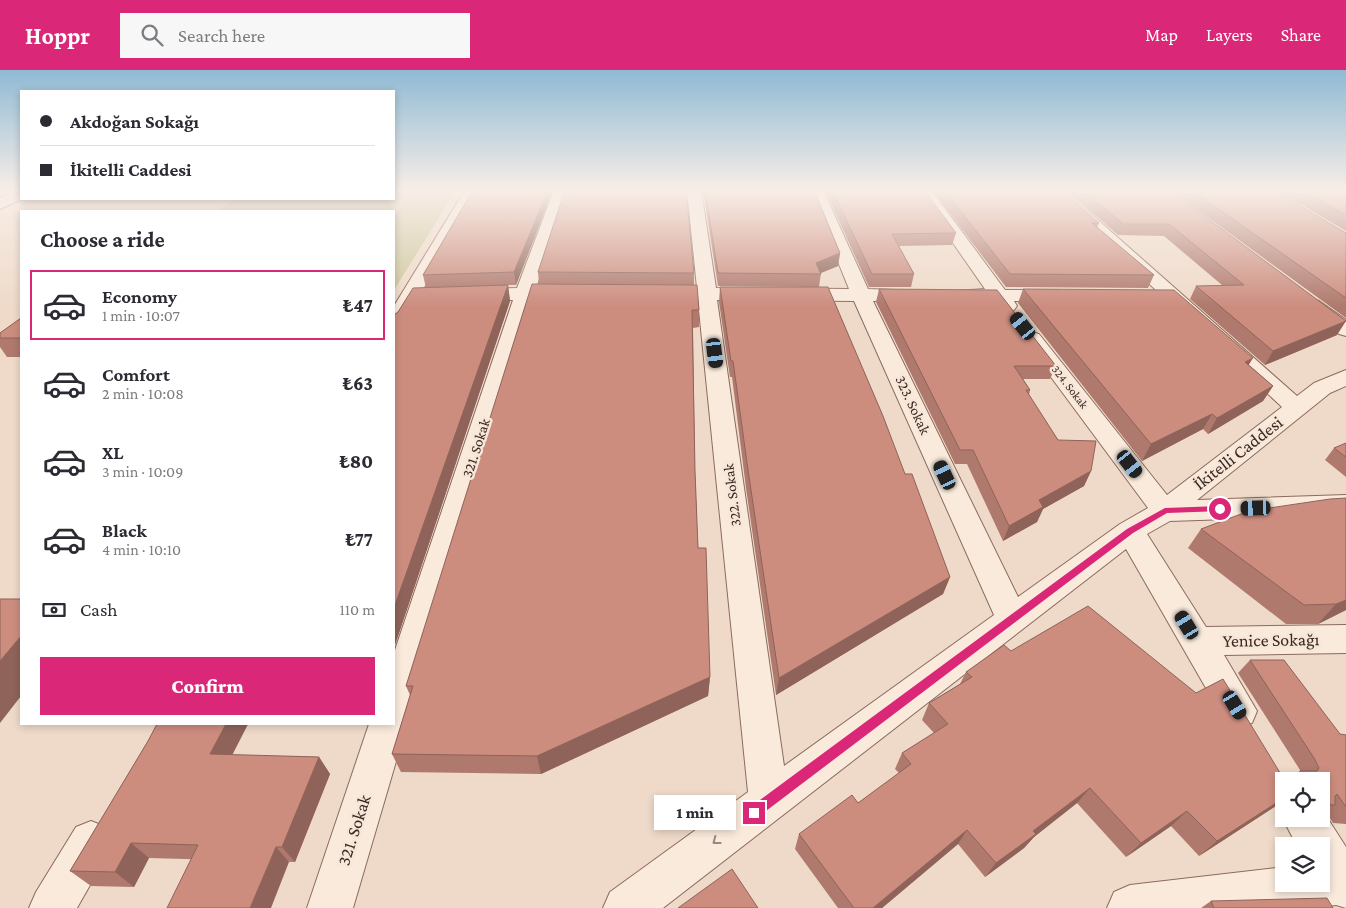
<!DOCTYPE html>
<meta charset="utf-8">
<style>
body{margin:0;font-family:"Crimson Pro",serif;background:#f7f7f7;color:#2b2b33;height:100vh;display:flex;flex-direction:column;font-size:19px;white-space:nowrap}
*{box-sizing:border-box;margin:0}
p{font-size:16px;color:#7c7c81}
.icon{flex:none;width:28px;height:28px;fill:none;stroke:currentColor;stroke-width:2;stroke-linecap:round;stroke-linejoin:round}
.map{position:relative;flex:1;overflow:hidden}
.side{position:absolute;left:20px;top:140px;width:375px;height:515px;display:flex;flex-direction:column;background:#fff;border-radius:0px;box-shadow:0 2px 8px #0003}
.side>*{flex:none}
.guide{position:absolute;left:20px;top:20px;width:375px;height:110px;border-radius:0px;box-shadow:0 2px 8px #0003;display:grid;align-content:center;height:110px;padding:0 20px;background:#fff}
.fabs{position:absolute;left:1275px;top:702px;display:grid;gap:10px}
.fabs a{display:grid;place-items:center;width:55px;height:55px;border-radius:0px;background:#fff;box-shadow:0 2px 8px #0003;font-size:25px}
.end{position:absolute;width:22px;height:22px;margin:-11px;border:6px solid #db2777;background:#fff;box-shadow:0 0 0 2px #fff}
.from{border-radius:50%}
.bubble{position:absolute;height:35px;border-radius:0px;background:#fff;box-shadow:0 2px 8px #0003;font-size:16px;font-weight:800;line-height:35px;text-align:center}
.car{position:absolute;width:15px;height:30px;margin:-15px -8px;border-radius:6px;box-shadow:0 0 4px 1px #0007;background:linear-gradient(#222 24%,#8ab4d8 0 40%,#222 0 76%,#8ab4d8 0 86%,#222 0)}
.guide b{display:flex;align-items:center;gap:18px;height:48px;font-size:19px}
.guide b+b{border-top:1px solid #e1e1e2}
.guide i{width:12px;height:12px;background:#2b2b33}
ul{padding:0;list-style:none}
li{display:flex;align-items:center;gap:15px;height:70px;margin:0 10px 8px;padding:0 10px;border:2px solid transparent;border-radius:0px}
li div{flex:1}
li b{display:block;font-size:19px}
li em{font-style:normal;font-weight:800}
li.current{border-color:#db2777}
li>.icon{width:45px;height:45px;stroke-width:1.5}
h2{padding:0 20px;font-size:22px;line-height:60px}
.pay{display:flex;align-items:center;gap:12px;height:55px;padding:0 20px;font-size:19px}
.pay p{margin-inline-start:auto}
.button{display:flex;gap:10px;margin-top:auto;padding:10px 20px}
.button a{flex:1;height:58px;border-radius:0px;background:#db2777;color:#fff;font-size:20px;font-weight:800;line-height:58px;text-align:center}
header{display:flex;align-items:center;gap:30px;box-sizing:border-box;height:70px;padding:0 25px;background:#db2777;color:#fff}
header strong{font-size:24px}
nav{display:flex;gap:28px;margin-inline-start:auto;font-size:18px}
.search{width:350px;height:45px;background:#f7f7f7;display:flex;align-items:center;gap:12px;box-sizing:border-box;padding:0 18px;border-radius:0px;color:#7c7c81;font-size:19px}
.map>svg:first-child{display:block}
.green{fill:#cdc79c}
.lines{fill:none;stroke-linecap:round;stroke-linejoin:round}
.minor-casing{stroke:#8b6b5d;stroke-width:2}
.minor{fill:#f9eadc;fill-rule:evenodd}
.wall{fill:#af796d}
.shaded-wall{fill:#8f6359}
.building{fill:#cc8d7f;stroke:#8f6359}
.oneway{stroke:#9a887e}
.route{fill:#db2777}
.labels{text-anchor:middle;stroke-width:5;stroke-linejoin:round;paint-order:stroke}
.far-street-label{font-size:12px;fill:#3c2721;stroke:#f6e7d8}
.street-label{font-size:15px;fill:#3c2721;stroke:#f6e7d8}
.near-street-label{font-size:18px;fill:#3c2721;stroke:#f6e7d8}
</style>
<header>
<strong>Hoppr</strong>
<div class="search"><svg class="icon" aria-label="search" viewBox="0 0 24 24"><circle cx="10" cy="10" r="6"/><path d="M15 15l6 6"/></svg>Search here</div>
<nav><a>Map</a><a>Layers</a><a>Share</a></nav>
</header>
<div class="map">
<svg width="1346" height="838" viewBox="0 0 1346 838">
<rect width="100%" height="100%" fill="#efdac9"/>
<!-- green -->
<path class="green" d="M 394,120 L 456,120 L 394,220 L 394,141 L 218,141 L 234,129 L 394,129 Z"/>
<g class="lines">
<defs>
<path id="minor" d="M 16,120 L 21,120 L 22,129 L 0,139 L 0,128 Z
M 465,120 L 479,120 L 404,253 L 401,257 L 394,259 L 394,236 Z
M 554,120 L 568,120 L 536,218 L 573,219 L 576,223 L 573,227 L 533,230 L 412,636 L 407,648 L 404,649 L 407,654 L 353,838 L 307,838 L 369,654 L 394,654 L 394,583 L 513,230 L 472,231 L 465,229 L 462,225 L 465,221 L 472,219 L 517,218 Z
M 687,120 L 701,120 L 716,218 L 849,219 L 809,120 L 823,120 L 868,219 L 921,221 L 924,225 L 921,229 L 873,231 L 1018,527 L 1120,454 L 1148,438 L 1025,272 L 1021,268 L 1025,264 L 1032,262 L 1039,264 L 1167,425 L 1282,337 L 1048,120 L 1064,120 L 1297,326 L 1314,313 L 1346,300 L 1346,316 L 1330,323 L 1197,430 L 1346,425 L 1346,445 L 1170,451 L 1147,464 L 1206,557 L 1346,555 L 1346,583 L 1224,585 L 1257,641 L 1252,653 L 1239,657 L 1226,653 L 1126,479 L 663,838 L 603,838 L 610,822 L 748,722 L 698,230 L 652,228 L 649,224 L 652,220 L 697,218 ZM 717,230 L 854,231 L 994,545 L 784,696 Z
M 916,120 L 931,120 L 1005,220 L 1056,220 L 1063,222 L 1066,226 L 1063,230 L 1056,232 L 1014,231 L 1017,236 L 1014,240 L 1007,242 L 1000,240 L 994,231 L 957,229 L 954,225 L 957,221 L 985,219 Z
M 1312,229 L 1319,231 L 1346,250 L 1346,266 L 1339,264 L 1305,239 L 1302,235 L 1305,231 Z
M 1321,738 L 1346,777 L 1346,838 L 1336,835 L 1313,838 L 1107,838 L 1114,822 L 1130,815 L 1284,797 L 1284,814 L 1321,814 L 1321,776 L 1297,776 L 1283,749 L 1321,749 Z
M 91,751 L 106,757 L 112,772 L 106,787 L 77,838 L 29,838 L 36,822 L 76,757 Z"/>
</defs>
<!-- minor casing -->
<use href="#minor" class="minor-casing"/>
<!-- minor -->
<use href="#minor" class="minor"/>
</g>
<!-- wall -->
<path class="wall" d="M 473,120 L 553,120 L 516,215 L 508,215 L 510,231 L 394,578 L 394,245 L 426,218 L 423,205 Z
M 703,120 L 814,120 L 840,183 L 838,196 L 821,203 L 819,217 L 905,404 L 950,507 L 943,524 L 776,625 L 746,418 L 732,307 L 730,307 L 719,232 L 720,217 L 814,217 L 718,216 Z
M 825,120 L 924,120 L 956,163 L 952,175 L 899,176 L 914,204 L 911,217 L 869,217 Z
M 932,120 L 1062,120 L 1099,153 L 1097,158 L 1154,205 L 1148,218 L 1006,217 Z
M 1066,120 L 1169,120 L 1337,265 L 1265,295 L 1190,229 L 1196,216 L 1222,215 L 1164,166 L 1118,165 Z
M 1170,120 L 1273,120 L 1346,163 L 1346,248 Z
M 1275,120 L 1346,120 L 1346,161 Z
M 538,202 L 694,203 L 694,215 L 699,240 L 699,257 L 693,258 L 695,401 L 698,478 L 710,607 L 708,626 L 541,704 L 401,702 L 392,684 L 410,625 L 406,616 L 539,214 Z
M 879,219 L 1056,296 L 1050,309 L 1023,309 L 1030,320 L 1029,325 L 1058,370 L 1091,401 L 1084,416 L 1043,439 L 1037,452 L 1003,471 L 967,394 L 955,394 L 876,232 Z
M 1023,219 L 1249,295 L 1273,316 L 1263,331 L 1208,364 L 1203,359 L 1142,391 L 1018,233 Z
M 21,248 L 21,287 L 7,287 L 0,277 L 0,263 Z
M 1346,373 L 1346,407 L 1325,390 L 1334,378 Z
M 1201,459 L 1346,540 L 1318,554 L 1286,554 L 1188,478 Z
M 1011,581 L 1279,734 L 1199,786 L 1171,756 L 1126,787 L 1077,733 L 1034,767 L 1024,778 L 985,807 L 958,774 L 882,838 L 838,838 L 795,779 L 799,764 L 858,733 L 899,703 L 895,699 L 902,683 L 934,663 L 922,650 L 929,633 L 960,614 L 966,602 Z
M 1250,590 L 1340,664 L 1346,665 L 1346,754 L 1333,753 L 1326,742 L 1321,746 L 1321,711 L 1288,711 L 1300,701 L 1300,700 L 1238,603 Z
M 157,654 L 248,654 L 232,685 L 319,687 L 330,704 L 295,792 L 149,788 L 134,817 L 91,816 L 70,801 L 148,671 Z
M 1211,831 L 1333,838 L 1201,838 Z"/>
<!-- shaded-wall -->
<path class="shaded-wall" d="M 548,120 L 553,120 L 516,215 L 514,202 Z
M 840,183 L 838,196 L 818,204 L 816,193 Z
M 508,215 L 510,231 L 394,578 L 394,538 Z
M 1346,251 L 1337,265 L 1265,295 L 1273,281 Z
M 1253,288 L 1243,304 L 1245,292 Z
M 1273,316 L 1263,331 L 1208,364 L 1217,348 Z
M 1212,344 L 1203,359 L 1142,391 L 1151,374 Z
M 1091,401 L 1084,416 L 1043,439 L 1037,452 L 1003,471 L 1009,456 L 1039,430 Z
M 950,507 L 943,524 L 776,625 L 779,608 Z
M 1346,530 L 1346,540 L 1318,554 L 1336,534 Z
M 21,566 L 21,626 L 0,653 L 0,591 Z
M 710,607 L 708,626 L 541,704 L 537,686 Z
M 226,654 L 248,654 L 224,701 L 210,684 Z
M 319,687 L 330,704 L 295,792 L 282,777 Z
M 1090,718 L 1077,733 L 1034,767 L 1024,778 L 985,807 L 996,793 L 1033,761 Z
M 1284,728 L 1284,730 L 1279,734 L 1199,786 L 1217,771 Z
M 1187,741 L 1171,756 L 1126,787 L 1141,773 Z
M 967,760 L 958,774 L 882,838 L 873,838 Z
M 131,773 L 149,788 L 134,817 L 115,802 Z
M 276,777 L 289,792 L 271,838 L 250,838 Z"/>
<!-- building -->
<path class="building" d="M 473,120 L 548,120 L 514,202 L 423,205 Z
M 565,120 L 686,120 L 694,203 L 538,202 Z
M 705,120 L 814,120 L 840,183 L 816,193 L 821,204 L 718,203 Z
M 832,120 L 924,120 L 956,163 L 892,164 L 914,204 L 872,204 Z
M 944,120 L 1062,120 L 1099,153 L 1092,153 L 1154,205 L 1010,204 Z
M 1083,120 L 1169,120 L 1346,251 L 1273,281 L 1196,216 L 1244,215 L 1169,154 L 1123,154 Z
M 1191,120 L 1273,120 L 1346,163 L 1346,228 Z
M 1301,120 L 1346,120 L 1346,145 Z
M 532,214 L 697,215 L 699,240 L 692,240 L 695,401 L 698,478 L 706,478 L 710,607 L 537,686 L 392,684 L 413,616 L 406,616 Z
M 508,215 L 394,538 L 394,245 L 398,242 L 413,218 Z
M 720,217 L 828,217 L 883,346 L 905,404 L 912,404 L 950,507 L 779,608 L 748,400 L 733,291 L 731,291 Z
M 879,219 L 997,220 L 1056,296 L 1014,296 L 1030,320 L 1026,320 L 1058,370 L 1096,371 L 1091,401 L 1039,430 L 1043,437 L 1009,456 L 973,380 L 960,380 Z
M 1023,219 L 1174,220 L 1253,288 L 1245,292 L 1273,316 L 1217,348 L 1212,344 L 1151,374 Z
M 21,248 L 21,268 L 0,268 L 0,263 Z
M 1346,373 L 1346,387 L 1334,378 Z
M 1346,428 L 1346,530 L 1336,534 L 1304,535 L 1201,459 L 1249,441 L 1330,429 Z
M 0,529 L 21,529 L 21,566 L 0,591 Z
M 1088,536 L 1196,623 L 1223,609 L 1285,711 L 1284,711 L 1284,728 L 1217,771 L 1187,741 L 1141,773 L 1090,718 L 1033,761 L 1036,764 L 996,793 L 967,760 L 873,838 L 854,838 L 799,764 L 852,725 L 858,733 L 911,694 L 902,683 L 948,654 L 929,633 L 972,607 L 966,602 L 1004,575 L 1011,581 Z
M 1250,590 L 1284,590 L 1340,664 L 1346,665 L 1346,737 L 1337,724 L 1335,726 L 1335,735 L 1331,735 L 1321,720 L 1321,711 L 1315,711 L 1314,709 L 1310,711 L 1301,711 L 1300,701 L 1317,701 L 1319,698 L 1314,688 Z
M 157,654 L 226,654 L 210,684 L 319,687 L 282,777 L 276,777 L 250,838 L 167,838 L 198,775 L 131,773 L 115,802 L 70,801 L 148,671 Z
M 732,799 L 758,838 L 678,838 Z
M 1327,828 L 1333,838 L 1214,838 L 1211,831 Z"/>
<!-- one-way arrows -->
<defs><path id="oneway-chevron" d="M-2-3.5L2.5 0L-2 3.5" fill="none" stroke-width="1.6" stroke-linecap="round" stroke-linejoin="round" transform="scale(1.25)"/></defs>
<use class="oneway" href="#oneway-chevron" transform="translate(716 771) rotate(143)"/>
<!-- sky -->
<linearGradient id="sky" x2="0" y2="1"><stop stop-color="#8fbad4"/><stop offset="0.51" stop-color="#f8eee7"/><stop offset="1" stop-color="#f8eee7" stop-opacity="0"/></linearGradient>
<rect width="1346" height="237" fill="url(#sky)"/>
<!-- route -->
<path class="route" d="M 1220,436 L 1222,437 L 1222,441 L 1167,443 L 1133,463 L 758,747 L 754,749 L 749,747 L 747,743 L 749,738 L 1127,459 L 1165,438 Z"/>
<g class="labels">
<!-- far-street labels -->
<g class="far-street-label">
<text transform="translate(1070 317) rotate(52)" y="4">324. Sokak</text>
</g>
<!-- street labels -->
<g class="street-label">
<text transform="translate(913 335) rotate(65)" y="5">323. Sokak</text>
<text transform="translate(476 378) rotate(-72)" y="5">321. Sokak</text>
<text transform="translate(732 425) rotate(-97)" y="5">322. Sokak</text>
</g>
<!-- near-street labels -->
<g class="near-street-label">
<text transform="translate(1238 383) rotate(-38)" y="6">İkitelli Caddesi</text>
<text transform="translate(1271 570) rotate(-1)" y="6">Yenice Sokağı</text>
<text transform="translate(354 760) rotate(-72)" y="6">321. Sokak</text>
</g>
</g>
</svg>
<div class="fabs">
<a><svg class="icon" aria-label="locate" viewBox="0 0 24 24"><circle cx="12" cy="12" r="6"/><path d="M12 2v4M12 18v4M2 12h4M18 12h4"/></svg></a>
<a><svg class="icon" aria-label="layers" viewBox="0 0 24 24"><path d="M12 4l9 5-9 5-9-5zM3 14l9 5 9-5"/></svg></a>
</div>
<i class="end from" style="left:1220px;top:439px"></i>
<i class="end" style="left:754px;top:743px"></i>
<div class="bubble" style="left:654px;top:725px;width:82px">1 min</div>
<i class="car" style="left:1023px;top:256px;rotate:322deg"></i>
<i class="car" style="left:715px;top:283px;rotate:173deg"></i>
<i class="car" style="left:1130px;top:394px;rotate:142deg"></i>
<i class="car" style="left:945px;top:405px;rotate:335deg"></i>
<i class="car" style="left:1256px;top:438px;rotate:268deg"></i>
<i class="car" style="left:1187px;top:555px;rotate:329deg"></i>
<i class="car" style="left:1235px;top:635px;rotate:149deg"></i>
<div class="guide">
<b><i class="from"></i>Akdoğan Sokağı</b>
<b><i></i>İkitelli Caddesi</b>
</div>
<section class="side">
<h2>Choose a ride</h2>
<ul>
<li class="current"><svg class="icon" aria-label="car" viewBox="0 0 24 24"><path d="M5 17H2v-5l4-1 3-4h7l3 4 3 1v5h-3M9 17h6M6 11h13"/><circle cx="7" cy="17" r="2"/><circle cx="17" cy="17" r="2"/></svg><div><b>Economy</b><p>1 min · 10:07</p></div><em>₺47</em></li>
<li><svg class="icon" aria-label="car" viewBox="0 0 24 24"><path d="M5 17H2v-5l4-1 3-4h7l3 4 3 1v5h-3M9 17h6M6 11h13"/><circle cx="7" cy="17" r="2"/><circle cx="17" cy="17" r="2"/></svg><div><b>Comfort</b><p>2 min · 10:08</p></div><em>₺63</em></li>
<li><svg class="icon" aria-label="car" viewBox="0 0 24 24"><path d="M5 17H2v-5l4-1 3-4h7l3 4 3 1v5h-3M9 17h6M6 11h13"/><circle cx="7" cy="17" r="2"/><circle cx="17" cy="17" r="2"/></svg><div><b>XL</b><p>3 min · 10:09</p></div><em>₺80</em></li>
<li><svg class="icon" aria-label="car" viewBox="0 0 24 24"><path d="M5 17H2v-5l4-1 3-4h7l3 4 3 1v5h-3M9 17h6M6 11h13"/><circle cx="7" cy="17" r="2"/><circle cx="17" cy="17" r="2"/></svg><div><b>Black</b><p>4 min · 10:10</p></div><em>₺77</em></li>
</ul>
<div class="pay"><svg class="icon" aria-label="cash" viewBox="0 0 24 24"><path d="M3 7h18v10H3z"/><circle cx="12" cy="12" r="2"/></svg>Cash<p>110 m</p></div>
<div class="button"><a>Confirm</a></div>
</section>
</div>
